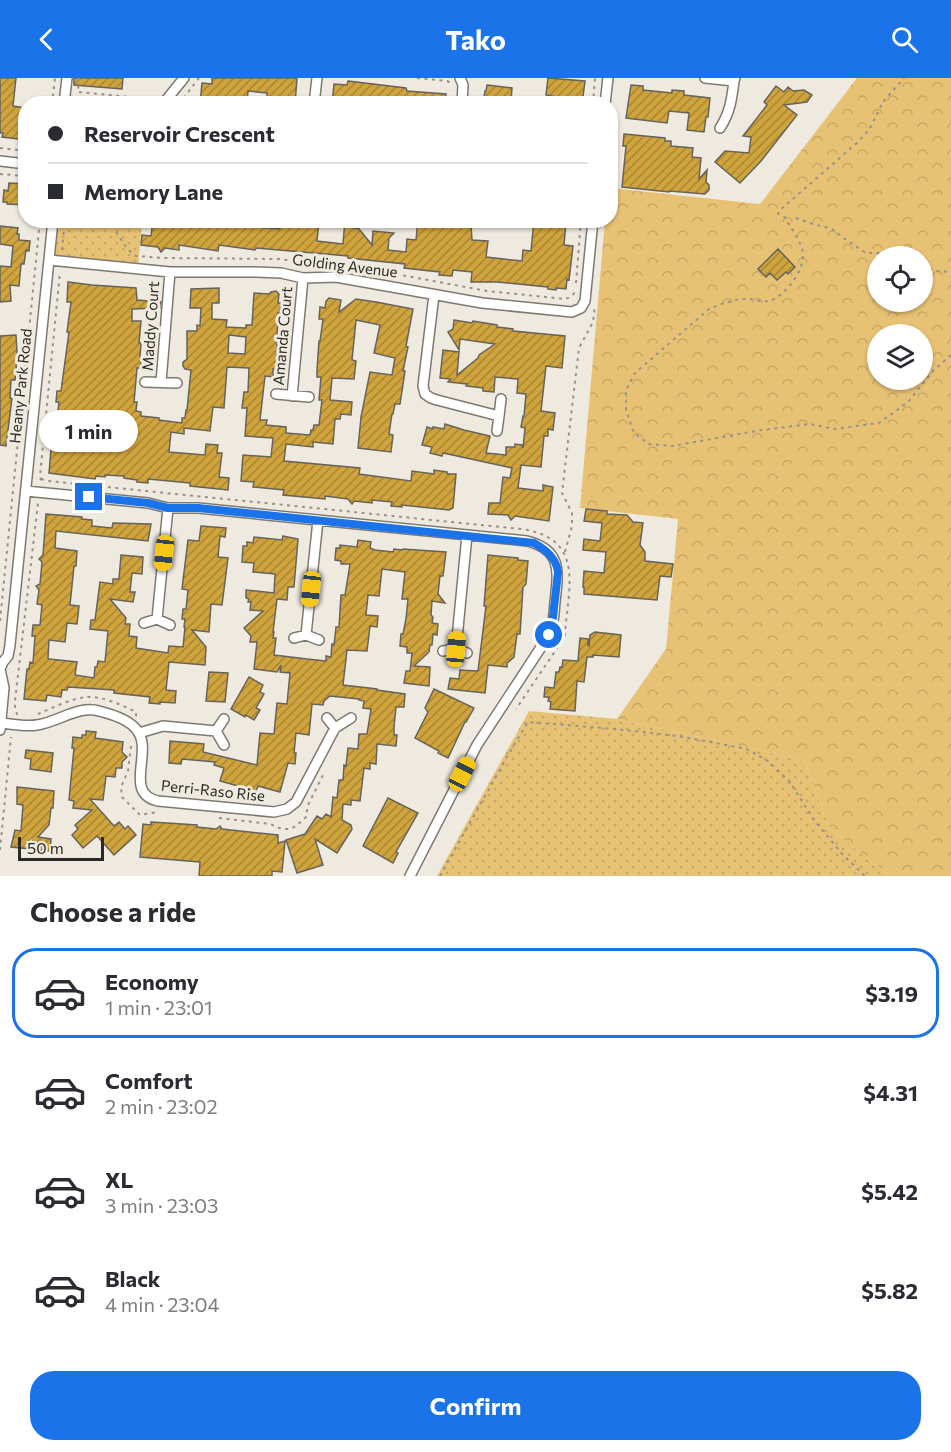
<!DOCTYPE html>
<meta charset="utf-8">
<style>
body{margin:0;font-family:Commissioner,sans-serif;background:#f2f2f3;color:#2b2b33;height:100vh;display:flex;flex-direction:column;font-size:22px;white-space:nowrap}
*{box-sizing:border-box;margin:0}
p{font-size:20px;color:#7c7c81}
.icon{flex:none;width:33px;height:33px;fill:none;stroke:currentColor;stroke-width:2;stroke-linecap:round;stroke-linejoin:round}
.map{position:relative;height:798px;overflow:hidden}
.drawer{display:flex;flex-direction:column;background:#fff;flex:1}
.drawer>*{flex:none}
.banner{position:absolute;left:18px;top:18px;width:600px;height:132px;border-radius:24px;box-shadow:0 2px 4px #0004;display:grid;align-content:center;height:132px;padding:0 30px;background:#fff}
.controls{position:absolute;left:867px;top:168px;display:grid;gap:12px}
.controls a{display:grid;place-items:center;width:66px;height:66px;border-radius:50%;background:#fff;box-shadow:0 2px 4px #0004;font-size:30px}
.scale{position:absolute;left:18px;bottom:15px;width:86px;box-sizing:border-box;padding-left:6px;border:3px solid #2b2925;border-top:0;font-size:16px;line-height:21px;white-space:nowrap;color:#2b2925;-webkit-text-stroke:4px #efeadf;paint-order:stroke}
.end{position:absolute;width:27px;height:27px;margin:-14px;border:8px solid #1a73e8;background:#fff;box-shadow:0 0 0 3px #fff}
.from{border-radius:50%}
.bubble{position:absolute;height:42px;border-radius:21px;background:#fff;box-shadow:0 2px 4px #0004;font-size:20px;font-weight:700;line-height:42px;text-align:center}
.car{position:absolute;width:18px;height:36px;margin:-18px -9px;border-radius:8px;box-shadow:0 0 4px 2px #0007;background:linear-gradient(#f5c518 24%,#345 0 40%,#f5c518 0 76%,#345 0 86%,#f5c518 0)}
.banner b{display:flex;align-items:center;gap:21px;height:57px;font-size:22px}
.banner b+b{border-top:2px solid #e1e1e2}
.banner i{width:15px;height:15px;background:#2b2b33}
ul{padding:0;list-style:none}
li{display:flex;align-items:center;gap:18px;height:90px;margin:0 12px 9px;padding:0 18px;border:3px solid transparent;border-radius:24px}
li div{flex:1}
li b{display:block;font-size:22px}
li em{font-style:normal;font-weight:700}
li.on{border-color:#1a73e8}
li>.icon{width:54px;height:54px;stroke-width:1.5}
h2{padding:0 30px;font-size:27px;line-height:72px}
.primary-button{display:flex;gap:12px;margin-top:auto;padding:12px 30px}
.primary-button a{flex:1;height:69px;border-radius:24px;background:#1a73e8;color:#fff;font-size:24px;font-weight:700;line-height:69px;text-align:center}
header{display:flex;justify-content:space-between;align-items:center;height:78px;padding:0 30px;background:#1a73e8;color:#fff;font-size:27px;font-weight:700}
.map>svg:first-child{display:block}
.grass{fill:url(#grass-dots)}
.forest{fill:url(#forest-crowns);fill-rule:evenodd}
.building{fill:url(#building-hatch);stroke:#67635a;stroke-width:1.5;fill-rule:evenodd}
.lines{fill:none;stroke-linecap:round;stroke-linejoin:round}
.street-casing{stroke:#7e7970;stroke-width:12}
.path{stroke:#96928a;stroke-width:2;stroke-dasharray:3 4.5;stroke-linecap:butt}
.street{stroke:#fff;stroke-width:9}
.route{stroke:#1a73e8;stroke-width:8}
.labels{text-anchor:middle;stroke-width:6;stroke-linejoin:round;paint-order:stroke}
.street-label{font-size:15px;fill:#2b2925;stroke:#efeadf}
</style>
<header><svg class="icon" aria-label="back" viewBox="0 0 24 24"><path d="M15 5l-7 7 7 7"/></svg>Tako<svg class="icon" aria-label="search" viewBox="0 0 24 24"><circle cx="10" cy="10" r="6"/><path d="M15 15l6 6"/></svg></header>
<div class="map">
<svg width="951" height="798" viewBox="0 0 951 798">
<defs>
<pattern id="grass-dots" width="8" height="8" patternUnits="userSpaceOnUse" patternTransform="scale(1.5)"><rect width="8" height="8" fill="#e8c274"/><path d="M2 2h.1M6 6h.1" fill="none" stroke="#c7a764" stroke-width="1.8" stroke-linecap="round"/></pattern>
<pattern id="forest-crowns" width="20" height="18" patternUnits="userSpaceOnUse" patternTransform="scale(1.5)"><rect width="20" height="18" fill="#e8c274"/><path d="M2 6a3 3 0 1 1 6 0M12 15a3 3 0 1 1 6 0" fill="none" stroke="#c7a764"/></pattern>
<pattern id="building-hatch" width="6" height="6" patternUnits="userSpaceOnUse" patternTransform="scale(1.5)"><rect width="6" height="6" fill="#d0a43d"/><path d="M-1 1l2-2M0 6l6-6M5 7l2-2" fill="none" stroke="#a98633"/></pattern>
</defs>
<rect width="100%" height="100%" fill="#efeadf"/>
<!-- grass -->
<path class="grass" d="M 53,143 L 142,143 L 138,191 L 49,182 Z
M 529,633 L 617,641 L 804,682 L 830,751 L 891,798 L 437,798 Z"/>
<!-- forest -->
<path class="forest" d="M 857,0 L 951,0 L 951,798 L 891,798 L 830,751 L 804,682 L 617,641 L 666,571 L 678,441 L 580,430 L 605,143 L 610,142 L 611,110 L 760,126 ZM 878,178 L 922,178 L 922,224 L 878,224 ZM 878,256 L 922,256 L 922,302 L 878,302 Z"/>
<!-- building -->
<path class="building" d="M 0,0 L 16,0 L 13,28 L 26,30 L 26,62 L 2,59 L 3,55 L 0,55 Z
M 74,0 L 123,0 L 122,11 L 74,7 Z
M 212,0 L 297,0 L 295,26 L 267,26 L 267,15 L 248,13 L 247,26 L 200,26 L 202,5 L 212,6 Z
M 548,0 L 585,3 L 582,26 L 571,26 L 572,22 L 546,17 Z
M 348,3 L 406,10 L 407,13 L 446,16 L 445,26 L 332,26 L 334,6 L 347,7 Z
M 487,7 L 512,10 L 511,23 L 506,22 L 506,26 L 483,26 L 485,13 L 486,13 Z
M 631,7 L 643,8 L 643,12 L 672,15 L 672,12 L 684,13 L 684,17 L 710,20 L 708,39 L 706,39 L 704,54 L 687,52 L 689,35 L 669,33 L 667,45 L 626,40 Z
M 776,8 L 784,14 L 788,9 L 793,13 L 804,12 L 812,17 L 807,24 L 784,27 L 797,37 L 761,83 L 740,105 L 715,84 L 725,73 L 749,75 L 751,59 L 743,58 L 767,27 L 764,24 Z
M 624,56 L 665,60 L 665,63 L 671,63 L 671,68 L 693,70 L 692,79 L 701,80 L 699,101 L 707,92 L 706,104 L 709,107 L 709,112 L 705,116 L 669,113 L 669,114 L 622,109 L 626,68 L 623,68 Z
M 9,105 L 24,106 L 23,118 L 26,118 L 25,127 L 7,126 L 7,124 L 3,124 L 4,112 L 8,113 Z
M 153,142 L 258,142 L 258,149 L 279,151 L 279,147 L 285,147 L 285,145 L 299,147 L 304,142 L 319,142 L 317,163 L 343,166 L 345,142 L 355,142 L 354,150 L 359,151 L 372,167 L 373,153 L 394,155 L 389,160 L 388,172 L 406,174 L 407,161 L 416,162 L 418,142 L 466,142 L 465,145 L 471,147 L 472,162 L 488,163 L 486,179 L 522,183 L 523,172 L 531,173 L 534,142 L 549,142 L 566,144 L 564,167 L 573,168 L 569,202 L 567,201 L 566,211 L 557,210 L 556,212 L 548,211 L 548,209 L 497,204 L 471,204 L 472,194 L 453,192 L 452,198 L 439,197 L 440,194 L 404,190 L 405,186 L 348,180 L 348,178 L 256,170 L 255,172 L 219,167 L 218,173 L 179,167 L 179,172 L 165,170 L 161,174 L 158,169 L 141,167 L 142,157 L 151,158 Z
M 0,148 L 18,150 L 17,156 L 19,156 L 19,162 L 30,163 L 29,173 L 26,172 L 24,186 L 21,186 L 19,208 L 10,207 L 11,223 L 0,224 L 0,188 L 11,189 L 13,168 L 0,166 Z
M 778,171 L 795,189 L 788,196 L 786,194 L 777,202 L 770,195 L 766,199 L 758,191 Z
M 68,204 L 92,207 L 136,210 L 137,222 L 161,224 L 160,230 L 132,231 L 132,243 L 141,243 L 139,265 L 141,265 L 140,279 L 142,279 L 140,290 L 137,290 L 134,324 L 137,324 L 136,333 L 141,334 L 141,338 L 159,340 L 159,342 L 182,345 L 182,340 L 185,340 L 186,332 L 187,332 L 191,292 L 185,291 L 183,288 L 183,284 L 187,281 L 187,253 L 197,253 L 197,247 L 200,248 L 201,230 L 190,230 L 191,211 L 219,210 L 219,225 L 212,225 L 212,241 L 227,242 L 226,249 L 246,250 L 246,247 L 252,247 L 254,215 L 269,216 L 271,214 L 276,213 L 279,216 L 278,225 L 281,225 L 280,235 L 278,235 L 276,291 L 273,291 L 273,299 L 265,298 L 260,342 L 267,342 L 266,347 L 286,349 L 286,355 L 310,357 L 311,352 L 313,352 L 314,347 L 319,347 L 322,322 L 319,322 L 321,299 L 317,299 L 317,292 L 319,263 L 320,263 L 323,241 L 319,241 L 320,229 L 325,230 L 326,223 L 329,220 L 341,222 L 339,234 L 356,221 L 376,224 L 413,231 L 406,268 L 408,269 L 403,293 L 405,293 L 400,326 L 395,326 L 393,336 L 392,336 L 389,356 L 393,357 L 391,374 L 358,370 L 361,339 L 370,294 L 392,297 L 395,280 L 374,275 L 380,247 L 356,242 L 352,282 L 356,283 L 354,301 L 332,300 L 330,322 L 352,324 L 351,337 L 341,336 L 340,341 L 335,341 L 333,366 L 313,364 L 313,369 L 286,366 L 284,383 L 360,390 L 359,396 L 411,403 L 412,393 L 434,396 L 434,392 L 447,394 L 447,396 L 456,396 L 453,430 L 449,432 L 402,427 L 402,429 L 391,428 L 392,424 L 372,422 L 372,425 L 354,423 L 352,426 L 348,421 L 325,418 L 325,421 L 283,417 L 284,412 L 253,409 L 254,404 L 241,403 L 243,377 L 271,379 L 273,360 L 245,358 L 247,330 L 242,330 L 244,314 L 248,314 L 249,290 L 227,289 L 224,330 L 213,329 L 210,353 L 184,350 L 184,356 L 171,354 L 169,374 L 205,377 L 206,366 L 218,367 L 217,375 L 222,375 L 219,399 L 229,400 L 228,412 L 190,408 L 190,405 L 148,401 L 148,405 L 137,404 L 137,402 L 124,400 L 124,398 L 105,397 L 105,399 L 96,398 L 95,401 L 49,395 L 52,360 L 63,361 L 65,342 L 57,341 L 59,324 L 56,324 L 57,313 L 61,313 L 69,254 L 67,254 L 71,224 L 67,224 ZM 229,257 L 246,259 L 245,276 L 228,275 Z
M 454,242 L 472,245 L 473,243 L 497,247 L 497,249 L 513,251 L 513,253 L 565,258 L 562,290 L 546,288 L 541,333 L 555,335 L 553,352 L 548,351 L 548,358 L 544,358 L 541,389 L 521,387 L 518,410 L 543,413 L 543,407 L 553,409 L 549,443 L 515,438 L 511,442 L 508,437 L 488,436 L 489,425 L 500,425 L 503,399 L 510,400 L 512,390 L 443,375 L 442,378 L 430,375 L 432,369 L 422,367 L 427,349 L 433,351 L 433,349 L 444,351 L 445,346 L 464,352 L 490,358 L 486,375 L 506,377 L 506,369 L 515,369 L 515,366 L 522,367 L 523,370 L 525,350 L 521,349 L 523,338 L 524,338 L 526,316 L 517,315 L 518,301 L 495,299 L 494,314 L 483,313 L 483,310 L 466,308 L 467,306 L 448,304 L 451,301 L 440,300 L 443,272 L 459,274 L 457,297 L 478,280 L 479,277 L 495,266 L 460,261 L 459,272 L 448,254 L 453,251 Z
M 16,257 L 17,275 L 16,293 L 15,302 L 11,302 L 10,320 L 12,320 L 6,368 L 0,367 L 0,258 Z
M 586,431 L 607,433 L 607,436 L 627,437 L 633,444 L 643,445 L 640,467 L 645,474 L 645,483 L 673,486 L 671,499 L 660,498 L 657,522 L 584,516 L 584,509 L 583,509 L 584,493 L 604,495 L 606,474 L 583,472 L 584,461 L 600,463 L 602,445 L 584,443 Z
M 46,436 L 82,439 L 82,441 L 92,442 L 92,448 L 112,450 L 113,445 L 151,446 L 148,463 L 56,453 L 55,470 L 77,473 L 76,488 L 74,488 L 70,527 L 79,528 L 77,546 L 67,545 L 65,564 L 49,562 L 48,580 L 49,581 L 77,584 L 75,597 L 94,600 L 95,589 L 97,589 L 98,583 L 105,584 L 108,553 L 90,551 L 91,542 L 95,542 L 100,504 L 113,506 L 113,501 L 119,501 L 121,477 L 143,479 L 142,496 L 132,495 L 130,514 L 135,514 L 133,524 L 110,521 L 126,540 L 125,546 L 130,546 L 129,558 L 137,559 L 136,570 L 168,575 L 169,568 L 183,569 L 185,549 L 184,549 L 185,541 L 182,541 L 183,531 L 186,531 L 188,512 L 182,511 L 188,462 L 199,463 L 201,448 L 226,450 L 225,459 L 220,458 L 218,479 L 228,480 L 222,527 L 211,526 L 209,554 L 192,552 L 206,569 L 205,587 L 169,584 L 166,612 L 176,613 L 175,625 L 160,624 L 160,626 L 149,625 L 150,619 L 114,615 L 114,612 L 68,609 L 67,612 L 62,612 L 61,619 L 47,617 L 46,623 L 24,621 L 27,591 L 29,591 L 30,584 L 33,585 L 35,558 L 32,558 L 33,547 L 40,547 L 42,527 L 37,526 L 39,512 L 36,508 L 40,506 L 42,484 L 39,481 L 43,477 Z
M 283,458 L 298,461 L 294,509 L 288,509 L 287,522 L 277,521 L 273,554 L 274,554 L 273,560 L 276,560 L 274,577 L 307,581 L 326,583 L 326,578 L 331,579 L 332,566 L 334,567 L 336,549 L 339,549 L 341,517 L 345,517 L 350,486 L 341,486 L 341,483 L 335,482 L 336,470 L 340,470 L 340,467 L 357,469 L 358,462 L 371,464 L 370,470 L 375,472 L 393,474 L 394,471 L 402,472 L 403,471 L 446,474 L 443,498 L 440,498 L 438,516 L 445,525 L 432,523 L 431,537 L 433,539 L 432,545 L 438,546 L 437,557 L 433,556 L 432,567 L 430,567 L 429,574 L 414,588 L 430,589 L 429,608 L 404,605 L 406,593 L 410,593 L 412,575 L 407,575 L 407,569 L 400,568 L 401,556 L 403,556 L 406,541 L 408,521 L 402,521 L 405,494 L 382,491 L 379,518 L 368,517 L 366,537 L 378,538 L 377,549 L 370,548 L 367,573 L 347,572 L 343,607 L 377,611 L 377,612 L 405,616 L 404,629 L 396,629 L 394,649 L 394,657 L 397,657 L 396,668 L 377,666 L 376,686 L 370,685 L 370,691 L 364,690 L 360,723 L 351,722 L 351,727 L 343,726 L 342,742 L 351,747 L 352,751 L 337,775 L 315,761 L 323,787 L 297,795 L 286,762 L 305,756 L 317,738 L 322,741 L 326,736 L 331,739 L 333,719 L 337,720 L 339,702 L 343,702 L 344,687 L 346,688 L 348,670 L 358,671 L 359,656 L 367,656 L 371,631 L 363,630 L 364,623 L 359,622 L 359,621 L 330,618 L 324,623 L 323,627 L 312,626 L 309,657 L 296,655 L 294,675 L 296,675 L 295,686 L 288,685 L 280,714 L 258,708 L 256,713 L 220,703 L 224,690 L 214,687 L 215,684 L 182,681 L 181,686 L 169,685 L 170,663 L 204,666 L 203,674 L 257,687 L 260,655 L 274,656 L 277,625 L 287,626 L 290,595 L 280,594 L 281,587 L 277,594 L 254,591 L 257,564 L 250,564 L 251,558 L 244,550 L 263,533 L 250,532 L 251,524 L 248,524 L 249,521 L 246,520 L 246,512 L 274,515 L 275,496 L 253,494 L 254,485 L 242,484 L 243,468 L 247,468 L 247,464 L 253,465 L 254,459 L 282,462 Z
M 488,477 L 518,480 L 518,482 L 528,483 L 526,506 L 523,509 L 520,556 L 517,556 L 514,579 L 507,585 L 507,589 L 488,587 L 485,615 L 448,611 L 450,600 L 459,601 L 460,592 L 478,593 L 486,528 L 484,528 Z
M 595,554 L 621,557 L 619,579 L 593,577 L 593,579 L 587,579 L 584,604 L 577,603 L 575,633 L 550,631 L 551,624 L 548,623 L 549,619 L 544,619 L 545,609 L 554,610 L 556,594 L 559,594 L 560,589 L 562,589 L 563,582 L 578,583 L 580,560 L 588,561 L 588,567 L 589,568 L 590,557 Z
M 209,594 L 228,595 L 225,624 L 206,623 Z
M 249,599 L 263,607 L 260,614 L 264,616 L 256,630 L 260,632 L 254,642 L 246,637 L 245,639 L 231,631 Z
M 434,611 L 474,630 L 466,644 L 465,644 L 448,680 L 438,675 L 439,673 L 415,660 L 428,634 L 425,630 Z
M 86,653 L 96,654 L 95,660 L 123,664 L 122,674 L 127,679 L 122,684 L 122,690 L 116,690 L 115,699 L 106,698 L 103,722 L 90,721 L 114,748 L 119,744 L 125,751 L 128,748 L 136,757 L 114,777 L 97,758 L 83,770 L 72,757 L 78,751 L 75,747 L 92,732 L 73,730 L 74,723 L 69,722 L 74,670 L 72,670 L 73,659 L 82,660 L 82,657 L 86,657 Z
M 26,672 L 53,675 L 51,694 L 30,691 L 31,681 L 25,680 Z
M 17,709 L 54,713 L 53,730 L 51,730 L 49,747 L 38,759 L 51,761 L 50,773 L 11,769 L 15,752 L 21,753 L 23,727 L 17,726 Z
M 388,720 L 418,735 L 396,774 L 398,775 L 393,785 L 363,768 Z
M 151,744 L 197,747 L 197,749 L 216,751 L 220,748 L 222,751 L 278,757 L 278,765 L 285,763 L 282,794 L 272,793 L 272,798 L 199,798 L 200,784 L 140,779 L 143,746 L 151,747 Z"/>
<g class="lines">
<defs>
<path id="street" d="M 460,0 L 463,7 L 462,26
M 705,0 L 734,3
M 64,26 L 67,0
M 163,26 L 184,0
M 314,26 L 317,0
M 605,26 L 608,0
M 720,50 C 730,35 732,20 734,3 L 735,0
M 0,83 L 26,86
M 49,182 L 170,194 L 255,194 L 281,195 L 303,200 L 336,199 L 482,225 L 572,234 L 581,230 L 585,223 L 593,142
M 434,217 L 423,308 L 425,316 L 431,320 L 437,322 L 499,338 L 497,353
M 145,304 L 177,305
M 161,304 L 170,194
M 276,316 L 309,319
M 292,318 L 303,200
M 499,338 L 501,321
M 26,413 L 148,425 L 168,430 L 198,430 L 527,463 C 563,472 558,495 555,524 C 554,535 554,547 549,557 L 477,667 L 410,798
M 157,541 L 168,430
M 144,545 L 157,541 L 170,547
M 306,557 L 318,442
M 294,560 L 306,557 L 319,562
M 456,571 L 467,457
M 443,573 L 456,571 L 467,575
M 327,640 L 335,650 L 351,640
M 1,645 C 13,646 25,649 37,647 C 58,644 79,627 99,633 C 111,636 128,641 136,651 C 155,672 122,715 158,723 L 274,734 L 287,731 L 296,724 L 335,650
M 0,652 L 4,610 L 0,591 L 3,584 L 8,578 L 10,567 L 53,142
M 139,655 L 163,648 L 216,653
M 224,667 L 216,653 L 224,641"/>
</defs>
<!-- street casing -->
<use href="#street" class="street-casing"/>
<!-- path -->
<path class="path" d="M 79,0 L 78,14 L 141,20 L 141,25
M 417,0 L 447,3 L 452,5
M 52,26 L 55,0
M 179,26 L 199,0
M 593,26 L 595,0
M 0,70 L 26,73
M 0,96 L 26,98
M 778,137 L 779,133 L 858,64 L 869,52 L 883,24 L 904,0
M 784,138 C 790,149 799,160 802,171 C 808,189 785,219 769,223 C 762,224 756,222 750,221 C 736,220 721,226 709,231 L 635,295 L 626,312 L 626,332 L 634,355 L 649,366 L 672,368 L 762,352 L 810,346 L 834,351 L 879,345 L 908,324 L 933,293 L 951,277
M 796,140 L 813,146 L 832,151 L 845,161 L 866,175 L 891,175 L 914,177 L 915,178
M 107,142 C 119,154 122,169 136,178 L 165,180 L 278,181 L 358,189 L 487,213 L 565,221 L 571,219 L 575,214
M 62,172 L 65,142
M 922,189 L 942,194 L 951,193
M 576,205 L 581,142
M 41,401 L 48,403 L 521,451 C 586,460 568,510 565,556 L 564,560 L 516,631
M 40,402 L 41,401 L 40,398 L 60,194
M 565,474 L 572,448 L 572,435 L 562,415 L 579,270 L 593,244 L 595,227
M 0,543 L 40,142
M 16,636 L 17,636 L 15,630 L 15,623 L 38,425
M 38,636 C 52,630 72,620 87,619 C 102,618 122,627 136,634 L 136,639
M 131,668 L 128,693 L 121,709 L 122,719 L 140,737 L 157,734
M 219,740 L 270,746 L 282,751 L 290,751 L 296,748 L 306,739 L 308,727 L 323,697
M 0,772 L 11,659
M 440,798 L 508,677 L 528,644 L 615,651 L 678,658 L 747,671 L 768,683 L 790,704 L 814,742 L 843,777 L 864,797 L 868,798"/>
<!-- street -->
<use href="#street" class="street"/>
</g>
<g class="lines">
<!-- route -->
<path class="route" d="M 89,419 L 148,425 L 168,430 L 198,430 L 534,465 C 546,472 556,480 558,494 L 552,548 L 549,557"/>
</g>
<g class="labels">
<!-- street labels -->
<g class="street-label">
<text transform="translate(345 188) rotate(7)" y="5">Golding Avenue</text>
<text transform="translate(151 248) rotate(-86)" y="5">Maddy Court</text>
<text transform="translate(283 258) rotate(-85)" y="5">Amanda Court</text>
<text transform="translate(21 308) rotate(-84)" y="5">Heany Park Road</text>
<text transform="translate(213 713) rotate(6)" y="5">Perri-Raso Rise</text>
</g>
</g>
</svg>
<div class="controls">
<a><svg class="icon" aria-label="locate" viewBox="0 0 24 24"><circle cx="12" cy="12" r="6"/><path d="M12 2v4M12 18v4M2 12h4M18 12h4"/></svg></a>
<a><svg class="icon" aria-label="layers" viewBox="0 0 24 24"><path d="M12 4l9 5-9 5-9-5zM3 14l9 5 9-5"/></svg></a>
</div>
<div class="scale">50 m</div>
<i class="end from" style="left:549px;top:557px"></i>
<i class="end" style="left:89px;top:419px"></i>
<div class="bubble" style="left:39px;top:332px;width:99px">1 min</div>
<i class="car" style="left:164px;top:475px;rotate:186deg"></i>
<i class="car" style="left:311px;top:511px;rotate:186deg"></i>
<i class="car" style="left:456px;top:571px;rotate:5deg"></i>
<i class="car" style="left:462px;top:696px;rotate:27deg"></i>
<div class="banner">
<b><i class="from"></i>Reservoir Crescent</b>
<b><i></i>Memory Lane</b>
</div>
</div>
<section class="drawer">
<h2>Choose a ride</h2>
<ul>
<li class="on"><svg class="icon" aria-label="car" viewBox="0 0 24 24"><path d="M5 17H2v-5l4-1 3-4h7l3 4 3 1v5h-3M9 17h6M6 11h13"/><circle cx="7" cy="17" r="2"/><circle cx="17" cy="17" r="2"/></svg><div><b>Economy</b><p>1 min · 23:01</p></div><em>$3.19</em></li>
<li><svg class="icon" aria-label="car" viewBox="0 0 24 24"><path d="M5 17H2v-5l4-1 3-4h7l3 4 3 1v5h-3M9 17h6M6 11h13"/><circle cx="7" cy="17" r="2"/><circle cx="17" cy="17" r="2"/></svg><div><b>Comfort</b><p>2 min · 23:02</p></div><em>$4.31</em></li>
<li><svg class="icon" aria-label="car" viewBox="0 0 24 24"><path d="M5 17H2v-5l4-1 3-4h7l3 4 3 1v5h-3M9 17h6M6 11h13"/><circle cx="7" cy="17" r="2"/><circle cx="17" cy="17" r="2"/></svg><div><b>XL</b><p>3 min · 23:03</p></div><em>$5.42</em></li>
<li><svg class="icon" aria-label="car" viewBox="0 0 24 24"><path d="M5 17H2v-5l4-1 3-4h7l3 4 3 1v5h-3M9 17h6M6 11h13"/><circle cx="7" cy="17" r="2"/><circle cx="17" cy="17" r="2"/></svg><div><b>Black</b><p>4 min · 23:04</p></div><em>$5.82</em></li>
</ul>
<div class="primary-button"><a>Confirm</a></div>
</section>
